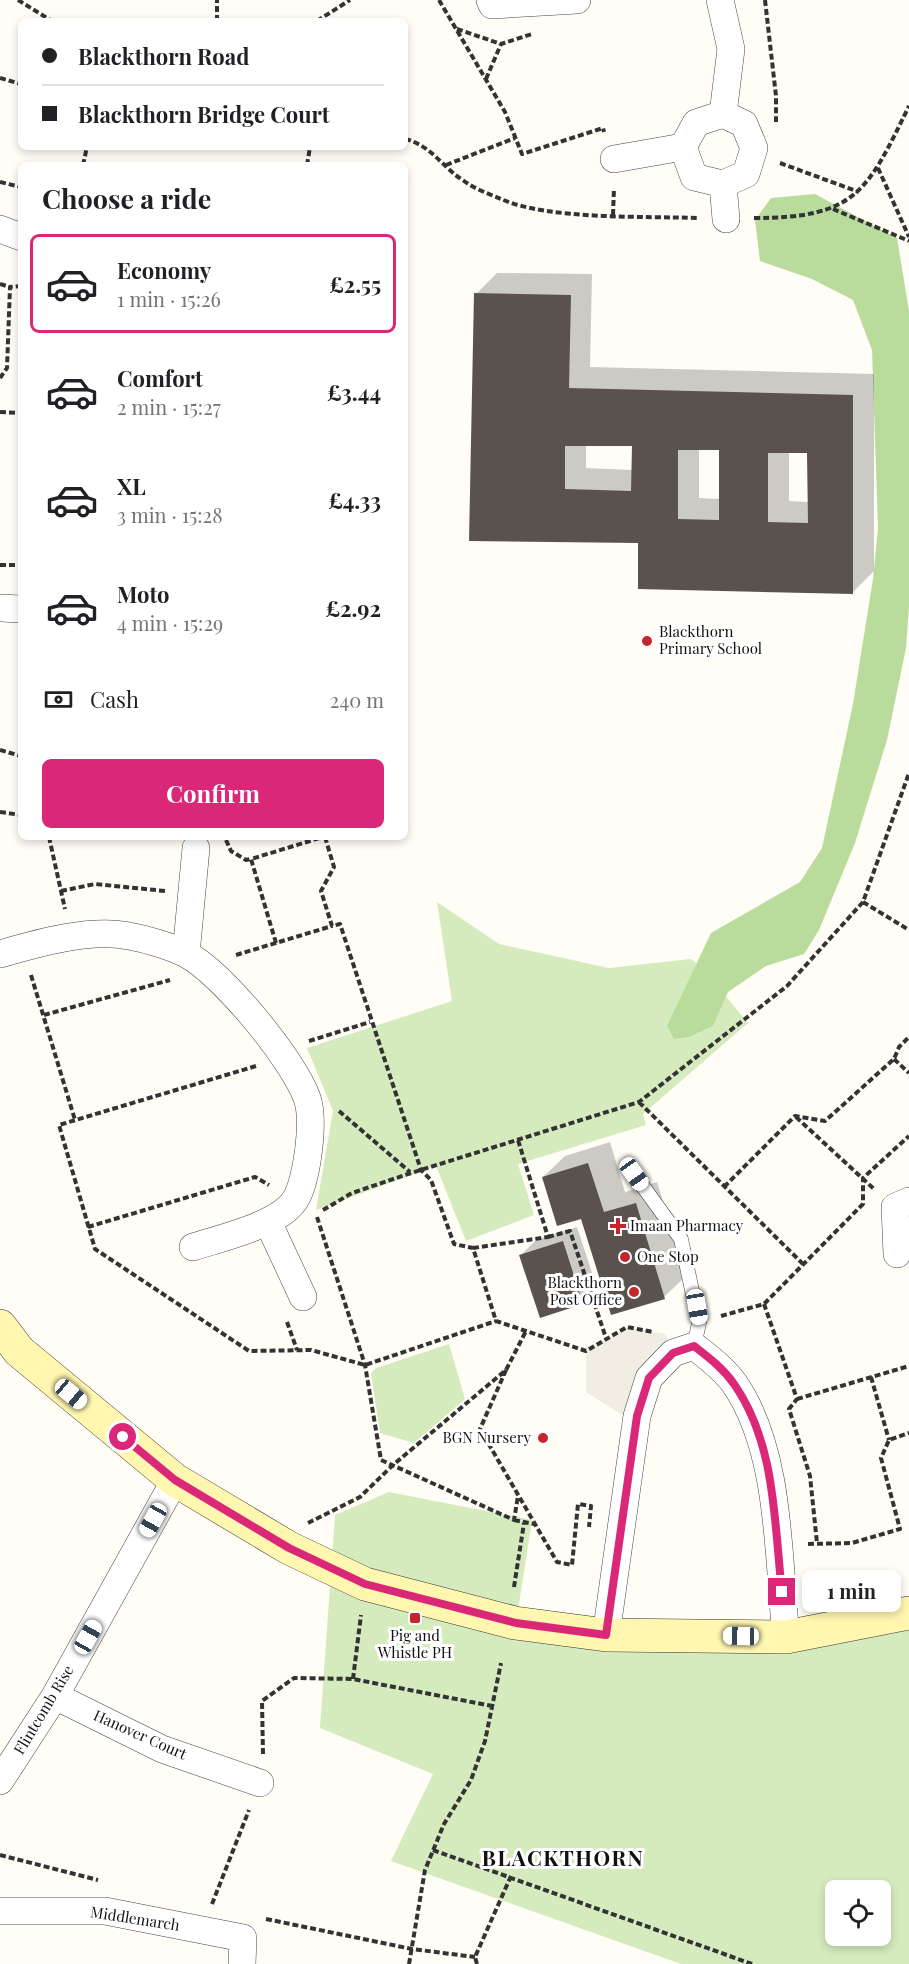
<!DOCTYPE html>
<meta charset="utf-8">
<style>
body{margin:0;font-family:"Playfair Display",serif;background:#f2f2f2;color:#202124;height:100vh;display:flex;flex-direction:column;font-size:22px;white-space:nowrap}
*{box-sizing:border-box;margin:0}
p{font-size:20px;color:#757577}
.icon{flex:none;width:33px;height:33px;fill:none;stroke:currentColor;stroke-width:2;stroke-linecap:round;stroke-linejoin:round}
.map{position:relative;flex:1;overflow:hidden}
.panel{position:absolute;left:18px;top:162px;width:390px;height:678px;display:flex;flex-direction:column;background:#fff;border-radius:9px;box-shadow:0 3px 9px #0003}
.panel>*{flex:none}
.hud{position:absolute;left:18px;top:18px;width:390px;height:132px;border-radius:9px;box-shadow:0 3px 9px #0003;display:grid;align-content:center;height:132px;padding:0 24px;background:#fff}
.fabs{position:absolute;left:825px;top:1880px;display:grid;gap:12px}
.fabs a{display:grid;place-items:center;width:66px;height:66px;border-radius:9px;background:#fff;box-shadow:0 3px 9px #0003;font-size:30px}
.end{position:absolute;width:27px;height:27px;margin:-14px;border:8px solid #db2777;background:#fff;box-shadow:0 0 0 3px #fff}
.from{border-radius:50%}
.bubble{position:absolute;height:42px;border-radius:9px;background:#fff;box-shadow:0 3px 9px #0003;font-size:20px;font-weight:700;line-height:42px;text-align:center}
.car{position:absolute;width:18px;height:36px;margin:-18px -9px;border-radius:8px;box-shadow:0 0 4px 2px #0007;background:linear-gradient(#fff 24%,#345 0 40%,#fff 0 76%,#345 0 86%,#fff 0)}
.hud b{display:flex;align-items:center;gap:21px;height:57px;font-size:22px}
.hud b+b{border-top:2px solid #e0e0e0}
.hud i{width:15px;height:15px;background:#202124}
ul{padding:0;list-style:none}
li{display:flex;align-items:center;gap:18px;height:99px;margin:0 12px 9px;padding:0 12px;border:3px solid transparent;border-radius:9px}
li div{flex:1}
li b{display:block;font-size:22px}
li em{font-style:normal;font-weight:700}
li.current{border-color:#db2777}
li>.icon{width:54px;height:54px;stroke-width:1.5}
h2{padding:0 24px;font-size:27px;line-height:72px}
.pay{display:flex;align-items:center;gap:15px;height:66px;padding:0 24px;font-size:22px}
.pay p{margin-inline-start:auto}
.action{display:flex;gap:12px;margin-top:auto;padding:12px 24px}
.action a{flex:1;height:69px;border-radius:9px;background:#db2777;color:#fff;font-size:24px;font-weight:700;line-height:69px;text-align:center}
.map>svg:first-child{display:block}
.green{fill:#d5ebbd;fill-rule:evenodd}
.forest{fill:#b9dc9c}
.plaza{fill:#f1ede2}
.shadow{fill:#0003;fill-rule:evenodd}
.building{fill:#5a524d;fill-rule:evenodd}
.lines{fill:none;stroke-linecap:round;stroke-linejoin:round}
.lane-casing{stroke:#444;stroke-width:15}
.street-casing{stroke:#444;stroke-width:28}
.secondary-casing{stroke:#333;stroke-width:34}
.path{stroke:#333;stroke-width:4;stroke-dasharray:6 3;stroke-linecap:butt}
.lane{stroke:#fff;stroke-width:14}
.street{stroke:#fff;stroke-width:27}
.secondary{stroke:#fff6b0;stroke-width:33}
.route{stroke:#db2777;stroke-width:8}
.poi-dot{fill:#c4262e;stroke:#fff;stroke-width:2}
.labels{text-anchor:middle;stroke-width:6;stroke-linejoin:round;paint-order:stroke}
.poi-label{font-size:15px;fill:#111;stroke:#fff;text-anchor:start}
.street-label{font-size:15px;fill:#111;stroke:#fff}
.district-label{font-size:21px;font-weight:bold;letter-spacing:1.5px;fill:#111;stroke:#fff}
</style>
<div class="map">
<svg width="909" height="1964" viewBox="0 0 909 1964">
<rect width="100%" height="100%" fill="#fffdf5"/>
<!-- green -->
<path class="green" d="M 437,902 L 499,944 L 609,968 L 691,959 L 706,972 L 748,1023 L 643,1114 L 646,1125 L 518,1164 L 534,1215 L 466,1241 L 436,1166 L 316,1210 L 333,1111 L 307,1048 L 452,1001 Z
M 449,1344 L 465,1399 L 414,1443 L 380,1433 L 371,1373 L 376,1368 Z
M 389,1492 L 532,1520 L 516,1623 L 606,1635 L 909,1613 L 909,1964 L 681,1964 L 391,1861 L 433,1774 L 320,1728 L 335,1515 ZM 836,1890 L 880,1890 L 880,1935 L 836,1935 Z"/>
<!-- forest -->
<path class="forest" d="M 815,194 L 897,238 L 909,311 L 909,607 L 906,648 L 887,740 L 855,843 L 819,930 L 804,954 L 766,966 L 728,992 L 713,1026 L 689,1037 L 674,1039 L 667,1026 L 711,933 L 800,882 L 822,848 L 853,704 L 873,579 L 878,528 L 872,350 L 853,300 L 812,279 L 760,261 L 755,220 L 771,198 Z"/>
<!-- plaza -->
<path class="plaza" d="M 627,1327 L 666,1334 L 669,1348 L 624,1416 L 586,1392 L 586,1351 Z"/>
<!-- shadow -->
<path class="shadow" d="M 497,273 L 592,274 L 590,367 L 874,374 L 874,571 L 853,592 L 640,542 L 471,539 L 476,294 ZM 586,444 L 634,445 L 633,470 L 586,468 ZM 699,449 L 720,449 L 720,499 L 699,498 ZM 789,452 L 809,452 L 809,502 L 789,501 Z
M 610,1142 L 625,1192 L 657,1182 L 686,1276 L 664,1297 L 543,1177 L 565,1156 Z
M 577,1227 L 597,1288 L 582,1303 L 521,1255 L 536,1240 Z"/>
<!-- building -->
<path class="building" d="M 474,293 L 571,295 L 569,388 L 853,395 L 853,594 L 638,589 L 638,543 L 469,541 ZM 565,446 L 632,446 L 631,491 L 565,489 ZM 678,450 L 719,450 L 719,520 L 678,519 ZM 768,453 L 807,453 L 808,523 L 768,522 Z
M 588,1163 L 604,1212 L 636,1203 L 665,1299 L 611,1315 L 581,1219 L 557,1226 L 542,1177 Z
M 563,1241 L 583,1304 L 540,1318 L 519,1255 Z"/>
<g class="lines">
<defs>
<path id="lane" d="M 634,1174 L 681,1239 L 699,1323 L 694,1346"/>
<path id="street" d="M 490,0 L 492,5 L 577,0
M 720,0 L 731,49 L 723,114
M 723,114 L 744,124 L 754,148 L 746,174 L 723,184 L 694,177 L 683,147 L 696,123 Z
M 614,159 L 683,147
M 723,184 L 726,219
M 0,229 L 21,237
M 0,608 L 21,609
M 0,954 C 38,943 90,928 129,936 C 146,939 170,946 186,954 C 222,973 293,1059 307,1098 C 315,1120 307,1182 295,1200 C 279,1225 221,1238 193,1247
M 186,954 L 196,848
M 268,1222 L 303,1297
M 897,1254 L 895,1207 L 909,1201
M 606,1635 L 637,1416 L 649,1378 L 673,1353 L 694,1346 C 708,1357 723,1368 734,1383 C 781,1450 778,1558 786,1637
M 55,1696 L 162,1749 L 260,1783
M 0,1781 L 55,1696 L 175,1480
M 0,1911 L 105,1911 L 243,1938 L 242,1964"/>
<path id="secondary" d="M 0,1326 L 19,1351 L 175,1480 L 289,1548 L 365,1584 L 515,1623 L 606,1635 L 786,1637 L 909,1613"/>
</defs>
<!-- lane casing -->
<use href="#lane" class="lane-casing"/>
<!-- street casing -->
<use href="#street" class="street-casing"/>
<!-- secondary casing -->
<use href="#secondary" class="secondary-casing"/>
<!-- path -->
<path class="path" d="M 18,0 L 52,21
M 439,0 L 505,112 L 522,154 L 603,128 L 604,132
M 765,0 L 776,96 L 776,122
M 217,21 L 217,0
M 317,21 L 350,0
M 457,29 L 501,44 L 532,34
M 0,78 L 21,84
M 486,79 L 501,44
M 405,139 C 431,145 443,168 464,181 C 475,189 489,194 501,199 C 548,220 645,216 698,218
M 780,163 L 859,192
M 83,165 L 87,147
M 307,165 L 310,147
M 446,165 L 515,138
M 878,168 L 909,237
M 0,182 L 21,187
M 833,209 L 909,241
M 613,215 L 614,188
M 754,218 C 856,218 867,192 909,106
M 0,284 L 10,287
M 0,378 L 7,368 L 10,287 L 21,286
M 0,412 L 21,413
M 0,565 L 21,565
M 0,750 L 21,756
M 0,812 L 21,815
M 49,837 L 65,909
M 325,837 L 334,867 L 321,891 L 332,926 L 340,924 L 421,1170 L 431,1180 L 454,1244 L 473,1248 L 496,1321 L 586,1351 L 627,1327 L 653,1332
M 226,840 L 231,851 L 246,860 L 251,859
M 61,891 L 95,884 L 165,891
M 863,902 L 909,930
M 276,943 L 251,859 L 323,837
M 236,955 L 332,926
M 31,975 L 75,1120
M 44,1015 L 170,980
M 309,1041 L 370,1022
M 894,1059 L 909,1073
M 256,1066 L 59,1125 L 95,1249 L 249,1351 L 311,1350 L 365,1365 L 496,1321
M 639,1102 L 803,1264
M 339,1111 L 410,1172
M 796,1117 L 874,1189
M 724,1187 L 795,1116 L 825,1121 L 894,1059 L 899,1047 L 909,1037
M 323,1210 L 352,1193 L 411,1173 L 639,1102 L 787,986 L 863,902 L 909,773
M 317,1217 L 365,1365 L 381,1460 L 514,1520 L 518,1496
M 88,1227 L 255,1177 L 269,1185
M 548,1237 L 570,1231 L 606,1338
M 473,1248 L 548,1237 L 518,1140
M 764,1304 L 797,1399 L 789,1409 L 810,1476 L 817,1543
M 721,1316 L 764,1304 L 863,1204 L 863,1178 L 909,1136
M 287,1322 L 297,1350
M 506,1370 L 480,1429 L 557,1562 L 572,1565 L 578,1504 L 591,1506 L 589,1527
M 871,1377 L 889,1440
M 797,1399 L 909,1366
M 514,1520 L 534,1524
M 308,1523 L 360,1497 L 393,1465 L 506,1370 L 526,1331
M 808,1544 L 852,1543 L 900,1529 L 881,1458 L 889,1440 L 909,1433
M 514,1587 L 524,1523
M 353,1679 L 361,1615
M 263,1754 L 262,1701 L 294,1678 L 353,1679 L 492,1706
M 433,1850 L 752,1964
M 0,1855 L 98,1880
M 212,1904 L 249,1810
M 266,1919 L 412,1949 L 475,1957
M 409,1964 L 425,1870 L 444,1824 L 471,1780 L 485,1741 L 501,1663
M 477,1964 L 475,1957 L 511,1876"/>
<!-- lane -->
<use href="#lane" class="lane"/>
<!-- street -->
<use href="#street" class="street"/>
<!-- secondary -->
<use href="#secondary" class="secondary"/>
</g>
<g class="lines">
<!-- route -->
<path class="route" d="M 123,1437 L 175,1480 L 289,1548 L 365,1584 L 516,1623 L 606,1635 L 637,1416 L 649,1378 L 673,1353 L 694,1346 C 708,1357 723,1368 734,1384 C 776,1444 774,1522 782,1592"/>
</g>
<!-- markers -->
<g class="poi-dot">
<circle cx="647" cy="641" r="6"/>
<path d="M615 1217h6v6h6v6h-6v6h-6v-6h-6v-6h6z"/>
<circle cx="625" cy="1257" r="6"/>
<circle cx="634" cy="1292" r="6"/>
<circle cx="543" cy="1438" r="6"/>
<rect x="409" y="1612" width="12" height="12" rx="3"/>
</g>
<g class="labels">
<!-- poi labels -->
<g class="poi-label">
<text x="659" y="637">Blackthorn<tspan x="659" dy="17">Primary School</tspan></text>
<text x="630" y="1231">Imaan Pharmacy</text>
<text x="637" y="1262">One Stop</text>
<text x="622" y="1288" text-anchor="end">Blackthorn<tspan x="622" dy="17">Post Office</tspan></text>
<text x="531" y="1443" text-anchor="end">BGN Nursery</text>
<text x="415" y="1641" text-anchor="middle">Pig and<tspan x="415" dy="17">Whistle PH</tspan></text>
</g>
<!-- street labels -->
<g class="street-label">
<text transform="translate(44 1710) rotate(-59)" y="5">Flintcomb Rise</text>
<text transform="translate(140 1735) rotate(24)" y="5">Hanover Court</text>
<text transform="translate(135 1919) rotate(9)" y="5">Middlemarch</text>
</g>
<!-- district labels -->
<g class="district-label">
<text x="563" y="1866">BLACKTHORN</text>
</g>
</g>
</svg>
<div class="fabs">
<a><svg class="icon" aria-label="locate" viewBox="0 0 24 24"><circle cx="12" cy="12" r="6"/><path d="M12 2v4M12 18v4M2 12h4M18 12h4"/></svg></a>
</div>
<i class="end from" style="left:123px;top:1437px"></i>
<i class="end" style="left:782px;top:1592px"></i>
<div class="bubble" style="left:802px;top:1570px;width:99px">1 min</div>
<i class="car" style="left:634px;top:1174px;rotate:145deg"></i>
<i class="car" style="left:697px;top:1307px;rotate:170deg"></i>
<i class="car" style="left:71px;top:1394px;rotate:130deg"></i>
<i class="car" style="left:153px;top:1520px;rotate:209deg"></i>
<i class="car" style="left:741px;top:1636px;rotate:271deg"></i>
<i class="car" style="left:88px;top:1637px;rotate:29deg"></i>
<div class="hud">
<b><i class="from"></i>Blackthorn Road</b>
<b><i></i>Blackthorn Bridge Court</b>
</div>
<section class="panel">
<h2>Choose a ride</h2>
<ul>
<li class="current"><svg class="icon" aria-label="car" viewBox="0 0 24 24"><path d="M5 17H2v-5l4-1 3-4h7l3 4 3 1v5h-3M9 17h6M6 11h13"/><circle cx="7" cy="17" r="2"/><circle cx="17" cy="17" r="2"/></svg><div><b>Economy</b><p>1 min · 15:26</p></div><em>£2.55</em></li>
<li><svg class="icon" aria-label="car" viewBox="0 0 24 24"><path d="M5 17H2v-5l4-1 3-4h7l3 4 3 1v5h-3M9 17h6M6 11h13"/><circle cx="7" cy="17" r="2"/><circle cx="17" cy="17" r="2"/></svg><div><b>Comfort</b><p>2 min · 15:27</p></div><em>£3.44</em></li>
<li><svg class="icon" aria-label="car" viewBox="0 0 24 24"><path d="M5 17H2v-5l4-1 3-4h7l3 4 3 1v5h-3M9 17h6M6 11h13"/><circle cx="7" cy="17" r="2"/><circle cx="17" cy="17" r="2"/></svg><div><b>XL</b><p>3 min · 15:28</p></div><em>£4.33</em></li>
<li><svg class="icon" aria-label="car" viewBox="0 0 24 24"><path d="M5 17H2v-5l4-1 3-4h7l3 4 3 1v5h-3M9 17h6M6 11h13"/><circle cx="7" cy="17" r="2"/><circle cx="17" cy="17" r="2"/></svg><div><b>Moto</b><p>4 min · 15:29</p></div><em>£2.92</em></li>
</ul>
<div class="pay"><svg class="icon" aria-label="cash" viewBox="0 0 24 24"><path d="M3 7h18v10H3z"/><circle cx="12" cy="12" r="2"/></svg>Cash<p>240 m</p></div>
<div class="action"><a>Confirm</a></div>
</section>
</div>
